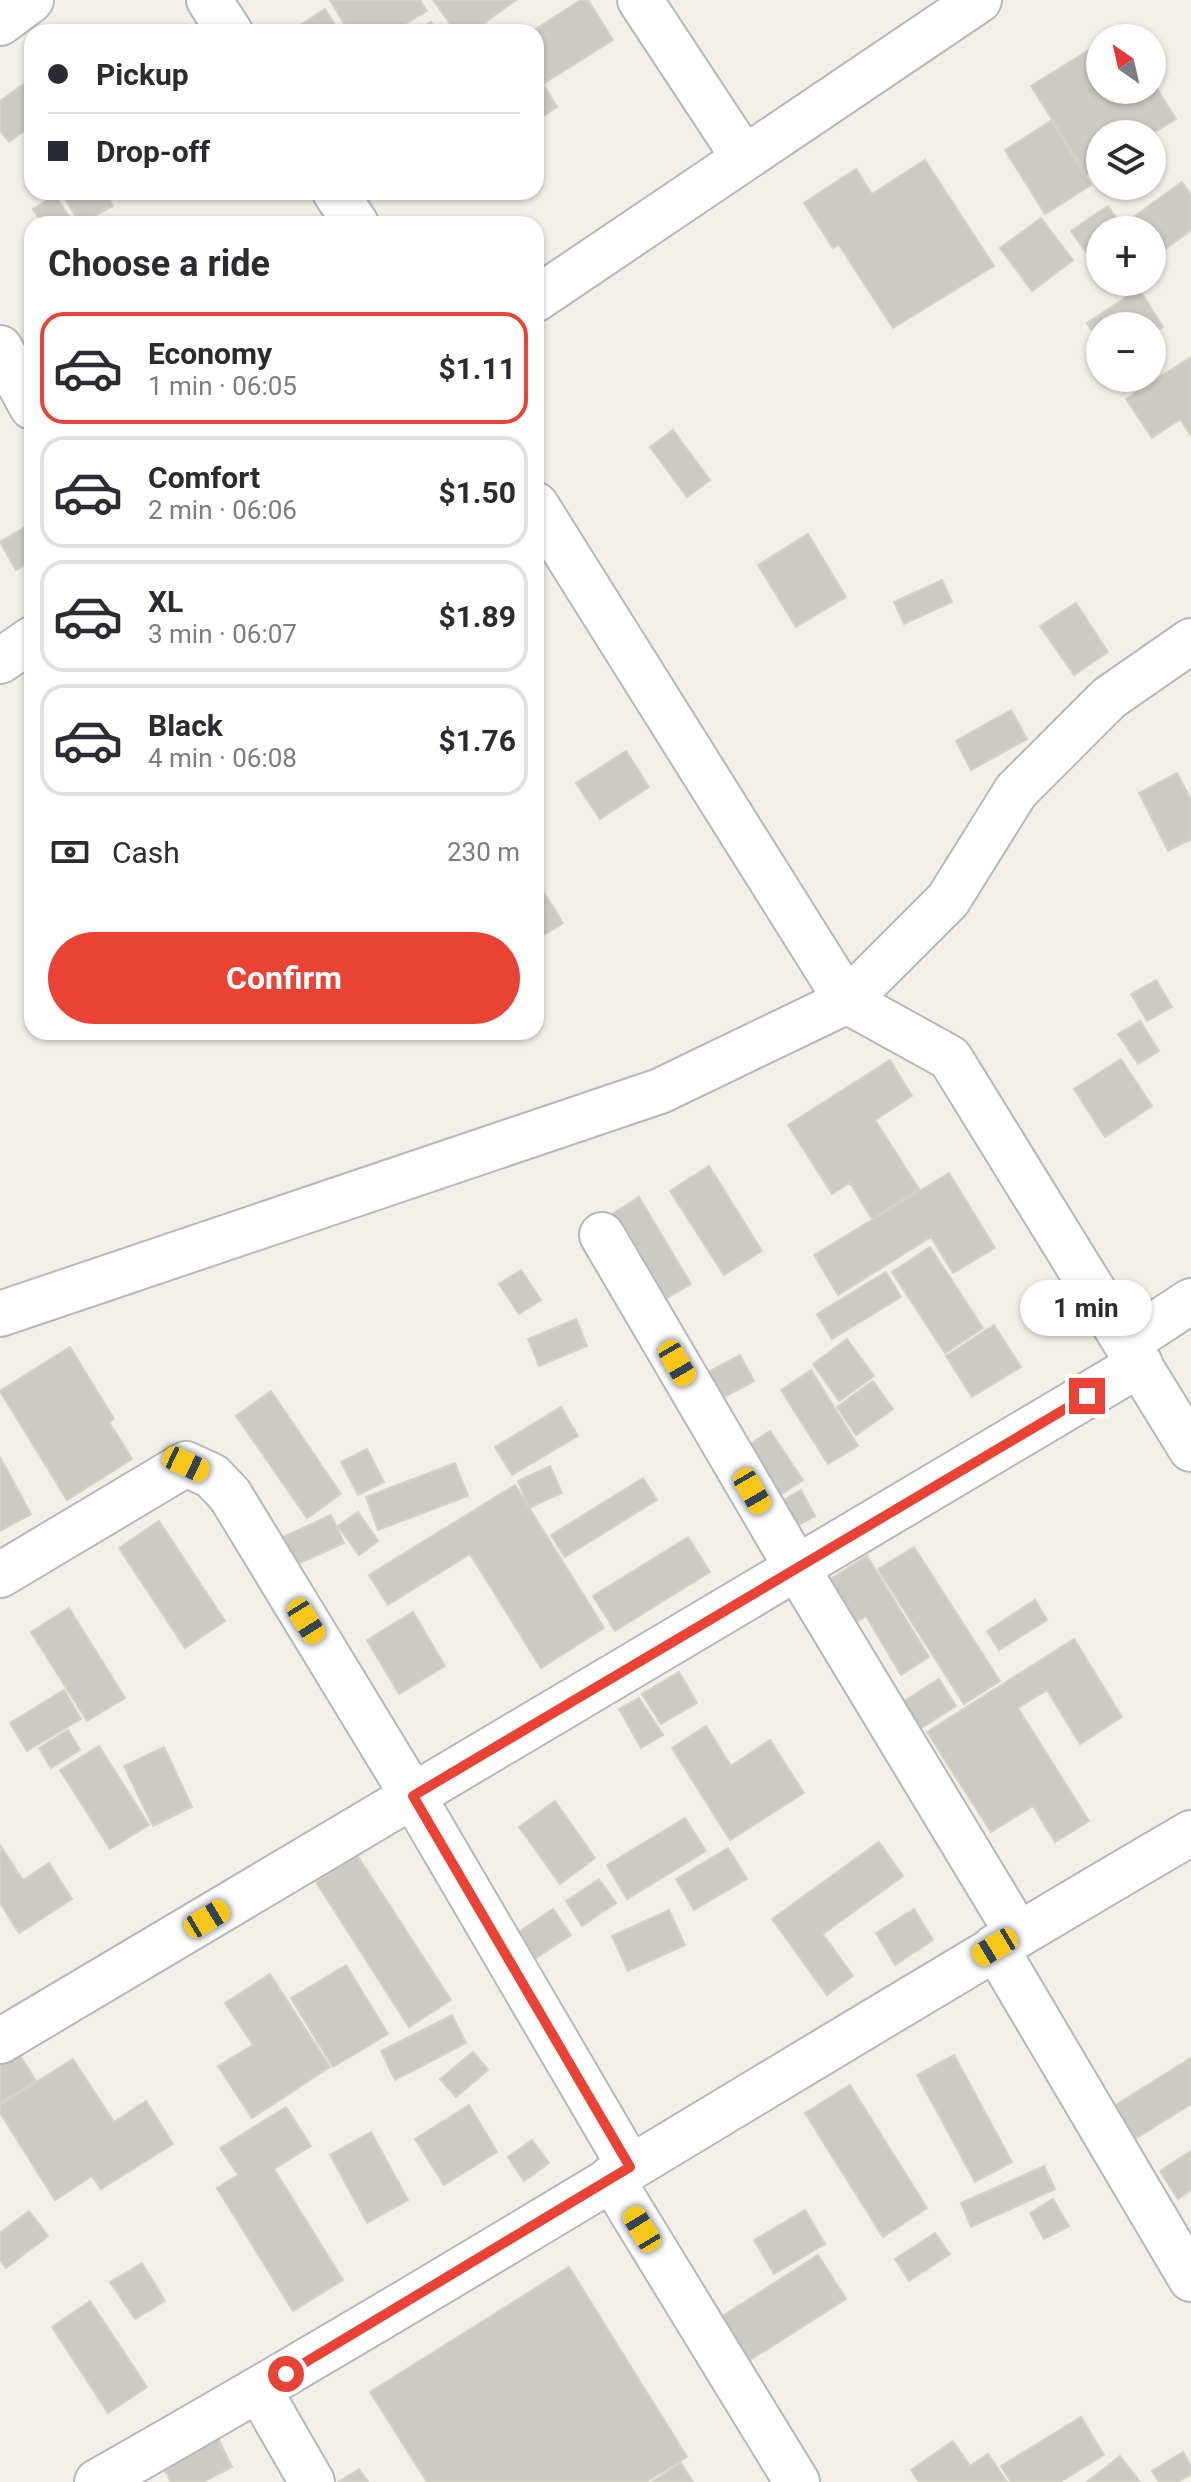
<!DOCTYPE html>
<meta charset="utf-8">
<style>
body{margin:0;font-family:Roboto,sans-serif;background:#f7f7f7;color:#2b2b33;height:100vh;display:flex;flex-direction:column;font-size:30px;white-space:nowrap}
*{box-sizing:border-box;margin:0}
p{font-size:26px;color:#7c7c81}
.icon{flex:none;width:44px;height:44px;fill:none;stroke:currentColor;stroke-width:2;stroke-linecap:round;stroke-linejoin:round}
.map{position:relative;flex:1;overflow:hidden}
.side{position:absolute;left:24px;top:216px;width:520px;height:824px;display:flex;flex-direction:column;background:#fff;border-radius:24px;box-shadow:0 2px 6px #0004}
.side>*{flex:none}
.top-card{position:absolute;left:24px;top:24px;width:520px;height:176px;border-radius:24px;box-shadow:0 2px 6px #0004;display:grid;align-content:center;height:176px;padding:0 24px;background:#fff}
.needle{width:52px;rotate:326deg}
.fabs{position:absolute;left:1086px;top:24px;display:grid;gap:16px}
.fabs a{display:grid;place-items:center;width:80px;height:80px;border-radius:50%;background:#fff;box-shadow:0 2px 6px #0004;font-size:40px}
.end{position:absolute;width:36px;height:36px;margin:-18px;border:10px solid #ea4335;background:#fff;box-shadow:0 0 0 4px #fff}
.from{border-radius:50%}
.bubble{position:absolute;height:56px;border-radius:28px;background:#fff;box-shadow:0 2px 6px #0004;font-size:26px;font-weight:700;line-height:56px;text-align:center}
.car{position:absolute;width:24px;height:48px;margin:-24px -12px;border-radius:10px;box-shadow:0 0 6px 2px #0007;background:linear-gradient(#f5c518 24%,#345 0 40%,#f5c518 0 76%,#345 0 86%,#f5c518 0)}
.top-card b{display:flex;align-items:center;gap:28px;height:76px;font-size:30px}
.top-card b+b{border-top:2px solid #e1e1e2}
.top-card i{width:20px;height:20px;background:#2b2b33}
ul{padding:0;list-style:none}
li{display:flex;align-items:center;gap:24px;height:112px;margin:0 16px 12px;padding:0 8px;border:4px solid #e1e1e2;border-radius:24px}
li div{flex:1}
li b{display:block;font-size:30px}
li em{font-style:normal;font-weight:700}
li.on{border-color:#ea4335}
li>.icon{width:72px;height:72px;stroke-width:1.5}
h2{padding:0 24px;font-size:36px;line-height:96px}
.pay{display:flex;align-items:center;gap:20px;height:88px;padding:0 24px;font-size:30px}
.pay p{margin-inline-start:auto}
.cta{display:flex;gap:16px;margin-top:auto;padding:16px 24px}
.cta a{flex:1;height:92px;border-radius:48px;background:#ea4335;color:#fff;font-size:32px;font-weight:700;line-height:92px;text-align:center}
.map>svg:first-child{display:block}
.building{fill:#cccac5;stroke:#d6d1c6;stroke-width:2}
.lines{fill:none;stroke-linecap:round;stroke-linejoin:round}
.street-casing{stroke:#b5b8bc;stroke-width:48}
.street{stroke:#fff;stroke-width:44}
.route{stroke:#ea4335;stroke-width:10}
</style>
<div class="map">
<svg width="1191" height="2482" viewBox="0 0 1191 2482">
<rect width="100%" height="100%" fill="#f1efe8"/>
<!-- building -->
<path class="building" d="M 330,0 L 420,0 L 427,11 L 392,32 L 349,32 Z
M 433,0 L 516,0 L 472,32 L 456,32 Z
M 581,0 L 588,0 L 613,40 L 543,84 L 557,107 L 536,121 L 536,32 L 531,32 Z
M 325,9 L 340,32 L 292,32 L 291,31 Z
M 431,22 L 437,32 L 414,32 Z
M 1120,30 L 1125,38 L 1107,38 Z
M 1100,43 L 1100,90 L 1152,90 L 1152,81 L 1176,119 L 1152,134 L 1100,134 L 1100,167 L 1087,175 L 1031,86 Z
M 32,78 L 32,125 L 9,142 L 0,131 L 0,101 Z
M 1051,121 L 1091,185 L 1045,214 L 1005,150 Z
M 925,160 L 994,266 L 893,328 L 839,245 L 833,248 L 804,203 L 856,169 L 872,194 Z
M 1182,182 L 1191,195 L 1191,230 L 1155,257 L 1152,253 L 1152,230 L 1134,230 L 1128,221 Z
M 61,192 L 105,192 L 113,206 L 80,224 Z
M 55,195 L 74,224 L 42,224 L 33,209 Z
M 1108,206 L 1125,230 L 1100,230 L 1100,272 L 1071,231 Z
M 1041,218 L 1073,260 L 1032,291 L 1000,248 Z
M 1107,282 L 1135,282 L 1116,295 Z
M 1139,289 L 1163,327 L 1152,334 L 1152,326 L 1100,326 L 1100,343 L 1087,323 Z
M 1191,357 L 1191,436 L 1180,419 L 1152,438 L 1126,399 Z
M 673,430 L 710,480 L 687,497 L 650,447 Z
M 32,523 L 32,560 L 16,570 L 0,542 Z
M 808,534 L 846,597 L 796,627 L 758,565 Z
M 942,580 L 952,602 L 904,624 L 894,602 Z
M 1076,603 L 1108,652 L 1074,675 L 1040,626 Z
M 1011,710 L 1027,739 L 971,770 L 956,741 Z
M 626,751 L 649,787 L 600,819 L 576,783 Z
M 1177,773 L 1191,800 L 1191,839 L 1168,851 L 1139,793 Z
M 536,880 L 563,923 L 536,940 Z
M 1156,980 L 1172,1007 L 1147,1021 L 1131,994 Z
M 1140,1021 L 1159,1051 L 1138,1064 L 1118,1034 Z
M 1121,1059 L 1152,1106 L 1105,1137 L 1074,1089 Z
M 890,1060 L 912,1096 L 875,1120 L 919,1189 L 872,1219 L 850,1183 L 832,1194 L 788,1125 Z
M 709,1166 L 762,1251 L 724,1275 L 670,1191 Z
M 949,1173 L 995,1248 L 953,1273 L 931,1237 L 838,1295 L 814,1255 Z
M 639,1197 L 691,1284 L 647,1310 L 596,1224 Z
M 930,1247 L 983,1328 L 945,1353 L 892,1272 Z
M 521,1270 L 541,1300 L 519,1314 L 499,1284 Z
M 886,1272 L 901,1297 L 832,1339 L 817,1314 Z
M 576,1319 L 587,1346 L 539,1366 L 528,1339 Z
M 994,1325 L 1021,1367 L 972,1397 L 946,1356 Z
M 847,1339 L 874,1376 L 839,1401 L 813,1364 Z
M 70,1347 L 114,1419 L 109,1422 L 132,1459 L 67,1500 L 0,1391 Z
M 740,1355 L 754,1381 L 712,1404 L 697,1378 Z
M 811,1370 L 858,1446 L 828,1464 L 781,1390 Z
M 873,1381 L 893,1409 L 856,1435 L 837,1407 Z
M 271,1391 L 341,1494 L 307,1518 L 236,1416 Z
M 561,1407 L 578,1436 L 512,1475 L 495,1447 Z
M 770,1431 L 803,1480 L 762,1507 L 729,1458 Z
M 367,1449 L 384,1482 L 358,1495 L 341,1462 Z
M 0,1457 L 31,1514 L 0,1531 Z
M 455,1463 L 468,1496 L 378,1530 L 366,1497 Z
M 550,1466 L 562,1493 L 529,1508 L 518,1481 Z
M 643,1478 L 657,1500 L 565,1557 L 551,1535 Z
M 515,1485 L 604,1628 L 541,1668 L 470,1554 L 388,1605 L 369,1575 Z
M 801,1490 L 815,1516 L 786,1532 L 771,1507 Z
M 358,1512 L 378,1541 L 359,1555 L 338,1526 Z
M 331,1515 L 344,1543 L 272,1576 L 259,1548 Z
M 159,1521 L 225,1621 L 185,1648 L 119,1548 Z
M 688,1537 L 710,1572 L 615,1631 L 593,1596 Z
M 914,1547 L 1000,1681 L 964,1704 L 878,1569 Z
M 867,1556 L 929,1657 L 901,1675 L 866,1616 L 834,1637 L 807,1594 Z
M 1035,1600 L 1047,1620 L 999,1650 L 987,1631 Z
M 69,1608 L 125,1698 L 87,1721 L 31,1632 Z
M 413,1612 L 445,1666 L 399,1694 L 367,1640 Z
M 1074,1639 L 1122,1717 L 1080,1744 L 1047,1690 L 1018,1708 L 1089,1821 L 1055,1842 L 1033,1806 L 991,1832 L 927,1732 Z
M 679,1672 L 697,1703 L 661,1724 L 642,1694 Z
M 939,1679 L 956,1706 L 901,1741 L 884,1714 Z
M 64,1690 L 81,1719 L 27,1751 L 10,1723 Z
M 639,1698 L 663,1735 L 641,1748 L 619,1709 Z
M 706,1726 L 731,1766 L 770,1740 L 804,1793 L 730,1840 L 672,1748 Z
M 68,1730 L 80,1750 L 51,1768 L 39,1748 Z
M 99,1746 L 149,1825 L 110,1849 L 60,1770 Z
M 164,1747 L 192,1807 L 153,1826 L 124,1766 Z
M 555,1801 L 595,1858 L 560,1884 L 519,1827 Z
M 685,1818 L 706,1851 L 627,1899 L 607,1865 Z
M 879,1842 L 903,1876 L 823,1934 L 853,1976 L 827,1995 L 772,1919 Z
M 0,1845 L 23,1880 L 49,1863 L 72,1899 L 19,1933 L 0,1903 Z
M 728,1848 L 747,1879 L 694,1910 L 676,1879 Z
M 357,1855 L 451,2000 L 409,2027 L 316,1882 Z
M 599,1879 L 616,1903 L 582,1926 L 566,1901 Z
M 553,1909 L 571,1935 L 524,1966 L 507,1940 Z
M 914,1909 L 933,1940 L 895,1965 L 876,1933 Z
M 669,1910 L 685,1945 L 628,1971 L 612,1936 Z
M 346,1965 L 388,2034 L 333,2067 L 291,1998 Z
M 270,1974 L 330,2067 L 252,2118 L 218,2066 L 253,2045 L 225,2003 Z
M 452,2015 L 466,2043 L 395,2080 L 381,2051 Z
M 16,2049 L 36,2081 L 0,2103 L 0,2059 Z
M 473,2052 L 488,2070 L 456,2097 L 440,2079 Z
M 954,2055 L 1012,2162 L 975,2182 L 917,2075 Z
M 1191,2058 L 1191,2104 L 1122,2147 L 1101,2114 Z
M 73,2059 L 114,2122 L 146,2101 L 173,2144 L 101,2189 L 92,2176 L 55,2200 L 0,2113 L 0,2105 Z
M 850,2085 L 927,2208 L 883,2237 L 805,2113 Z
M 469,2105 L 497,2152 L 444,2185 L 415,2139 Z
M 286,2107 L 311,2146 L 274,2169 L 343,2280 L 293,2311 L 217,2188 L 238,2175 L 220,2148 Z
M 371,2132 L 408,2200 L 367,2223 L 330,2155 Z
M 532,2140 L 549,2163 L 524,2181 L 508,2157 Z
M 1191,2151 L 1191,2190 L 1178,2199 L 1160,2171 Z
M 1044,2166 L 1055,2189 L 971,2227 L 961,2203 Z
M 1053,2199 L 1069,2226 L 1044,2239 L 1030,2213 Z
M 805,2210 L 825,2244 L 774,2274 L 754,2240 Z
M 29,2211 L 48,2236 L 6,2268 L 0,2260 L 0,2233 Z
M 935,2233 L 950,2254 L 909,2281 L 895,2259 Z
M 818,2255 L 846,2299 L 736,2369 L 707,2326 Z
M 142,2263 L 165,2301 L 135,2319 L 110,2282 Z
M 569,2267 L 687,2457 L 646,2482 L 427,2482 L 370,2392 Z
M 90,2301 L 147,2387 L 108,2413 L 52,2327 Z
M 1081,2417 L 1104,2455 L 1060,2482 L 1011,2482 L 1001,2466 Z
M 218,2438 L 232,2467 L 203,2482 L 171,2482 L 162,2465 Z
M 953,2441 L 970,2466 L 988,2454 L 1007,2482 L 919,2482 L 911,2470 Z
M 1183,2452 L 1191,2466 L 1191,2474 L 1178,2482 L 1159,2482 L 1152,2471 Z
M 1120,2456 L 1140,2482 L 1087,2482 Z
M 681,2463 L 693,2482 L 652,2482 Z
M 359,2469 L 368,2482 L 338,2482 Z"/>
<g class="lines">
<defs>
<path id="street" d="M 209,0 L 230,32
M 640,0 L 744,158
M 0,23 L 31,0
M 335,192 L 356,224
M 536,299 L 979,0
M 0,348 L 32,407
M 536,505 L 847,1001 L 950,1058 L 1191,1449
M 0,661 L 32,639
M 602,1235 L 797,1568 L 1018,1934
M 0,1314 L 660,1091 L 847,1001 L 948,900 L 1016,791 L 1109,698 L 1191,641
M 1127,1343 L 1191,1301
M 0,1575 L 186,1464 L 212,1476 L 230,1495 L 413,1796 L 630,2167
M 995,1947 L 1191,2279
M 0,2041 L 1140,1364
M 611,2178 L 797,2482
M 259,2390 L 312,2482
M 97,2482 C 466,2273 825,2046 1191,1833"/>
</defs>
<!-- street casing -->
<use href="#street" class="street-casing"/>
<!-- street -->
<use href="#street" class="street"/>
</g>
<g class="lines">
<!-- route -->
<path class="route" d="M 286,2374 L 630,2167 L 413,1796 L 1087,1396"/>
</g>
</svg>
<div class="fabs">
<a><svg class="needle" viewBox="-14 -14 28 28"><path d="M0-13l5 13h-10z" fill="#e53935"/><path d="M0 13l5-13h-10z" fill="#7c7c81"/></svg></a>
<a><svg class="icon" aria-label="layers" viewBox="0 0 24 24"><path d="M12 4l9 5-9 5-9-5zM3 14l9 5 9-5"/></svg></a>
<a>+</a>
<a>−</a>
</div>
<i class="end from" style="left:286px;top:2374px"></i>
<i class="end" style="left:1087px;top:1396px"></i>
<div class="bubble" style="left:1020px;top:1280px;width:132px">1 min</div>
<i class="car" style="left:677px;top:1363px;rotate:150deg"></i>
<i class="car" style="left:186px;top:1464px;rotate:115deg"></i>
<i class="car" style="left:752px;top:1491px;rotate:150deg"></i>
<i class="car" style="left:306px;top:1621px;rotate:148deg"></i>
<i class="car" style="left:207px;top:1919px;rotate:59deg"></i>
<i class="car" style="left:995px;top:1947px;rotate:239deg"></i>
<i class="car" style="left:642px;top:2229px;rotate:329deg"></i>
<div class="top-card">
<b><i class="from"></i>Pickup</b>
<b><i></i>Drop-off</b>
</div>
<section class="side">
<h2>Choose a ride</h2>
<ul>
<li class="on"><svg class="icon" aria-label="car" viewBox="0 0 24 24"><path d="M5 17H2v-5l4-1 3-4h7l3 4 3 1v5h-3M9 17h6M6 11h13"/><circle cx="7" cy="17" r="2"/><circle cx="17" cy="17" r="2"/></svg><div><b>Economy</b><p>1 min · 06:05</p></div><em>$1.11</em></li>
<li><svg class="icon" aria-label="car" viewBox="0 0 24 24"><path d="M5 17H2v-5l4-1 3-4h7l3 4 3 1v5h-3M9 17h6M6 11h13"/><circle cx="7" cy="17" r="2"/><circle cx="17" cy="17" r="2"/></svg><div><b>Comfort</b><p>2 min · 06:06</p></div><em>$1.50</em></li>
<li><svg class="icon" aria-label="car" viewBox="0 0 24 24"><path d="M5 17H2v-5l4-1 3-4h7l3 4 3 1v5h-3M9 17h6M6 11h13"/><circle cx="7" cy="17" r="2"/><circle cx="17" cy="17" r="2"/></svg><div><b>XL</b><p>3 min · 06:07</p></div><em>$1.89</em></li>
<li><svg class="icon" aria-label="car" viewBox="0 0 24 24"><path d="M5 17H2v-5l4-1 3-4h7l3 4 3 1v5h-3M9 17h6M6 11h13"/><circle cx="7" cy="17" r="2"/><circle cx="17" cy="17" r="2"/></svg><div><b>Black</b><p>4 min · 06:08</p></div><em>$1.76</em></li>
</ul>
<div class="pay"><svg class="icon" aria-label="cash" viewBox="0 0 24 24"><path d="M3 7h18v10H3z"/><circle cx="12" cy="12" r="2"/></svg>Cash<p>230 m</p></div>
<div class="cta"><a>Confirm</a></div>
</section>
</div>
